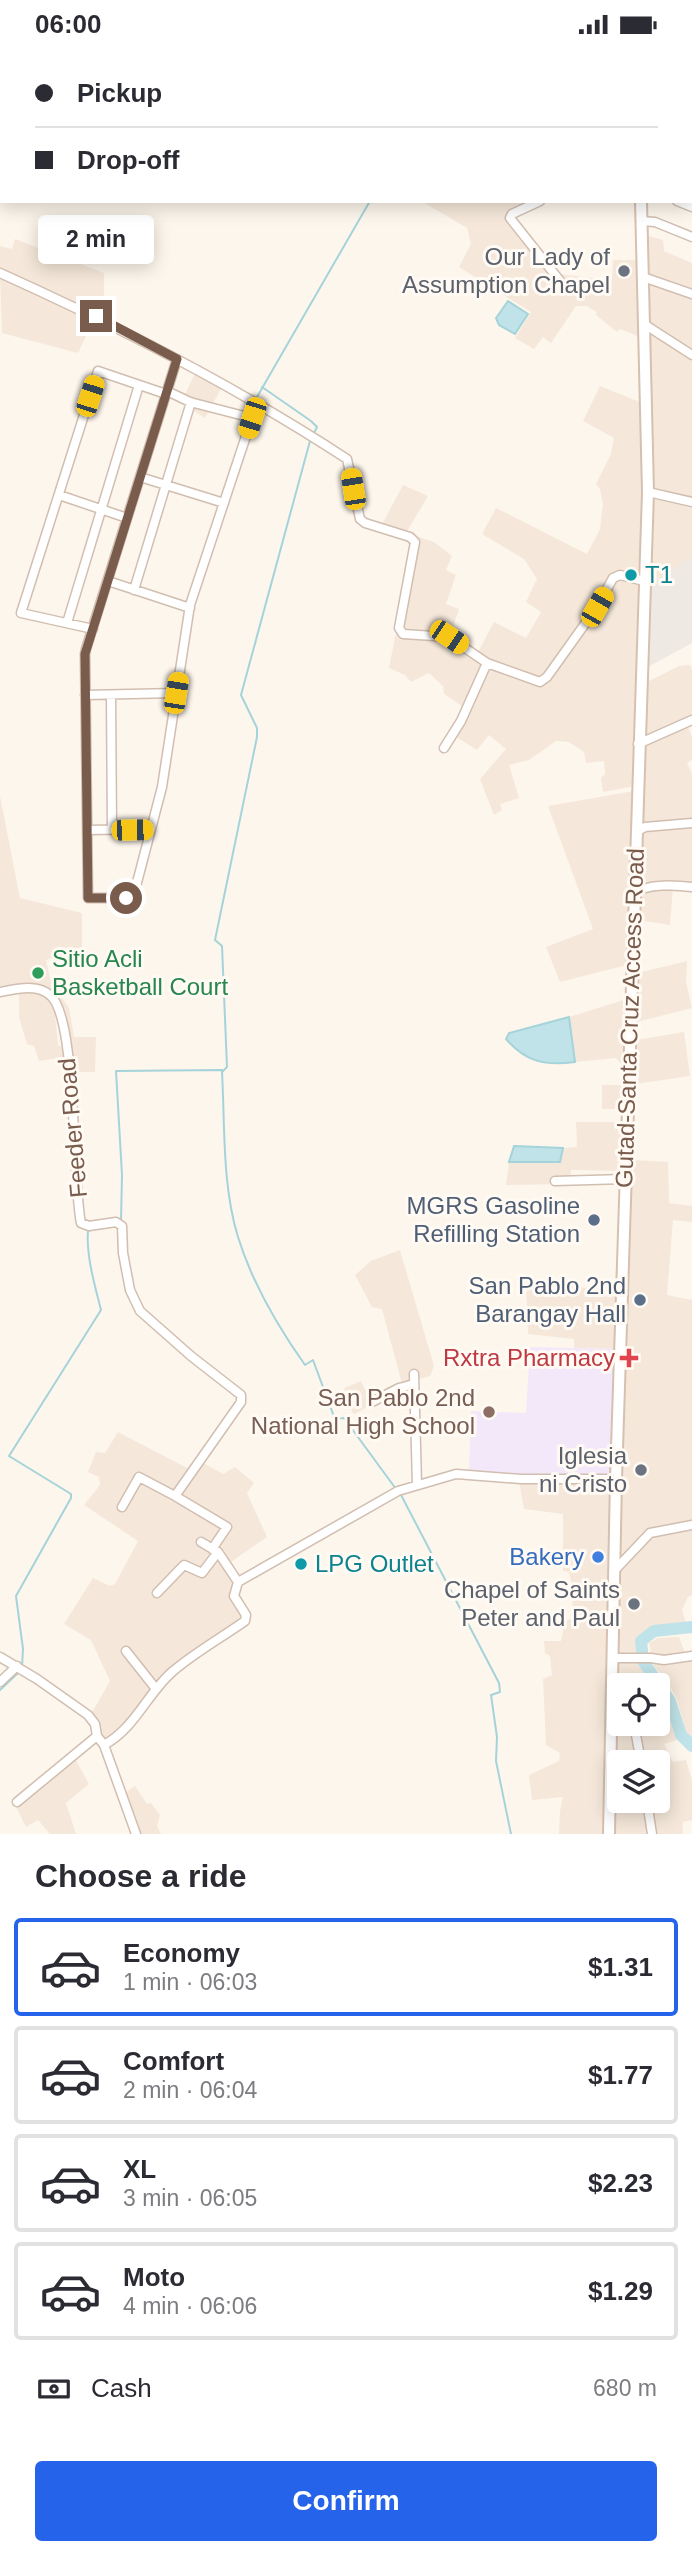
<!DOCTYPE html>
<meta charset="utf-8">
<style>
body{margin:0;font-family:Arial,sans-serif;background:#f2f2f3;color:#2b2b33;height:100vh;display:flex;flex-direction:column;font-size:26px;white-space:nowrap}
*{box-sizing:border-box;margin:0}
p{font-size:23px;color:#7c7c81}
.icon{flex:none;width:38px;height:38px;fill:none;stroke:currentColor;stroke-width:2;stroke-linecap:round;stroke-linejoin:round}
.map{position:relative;height:1785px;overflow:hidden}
.sheet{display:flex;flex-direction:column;background:#fff;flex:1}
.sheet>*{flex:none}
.guide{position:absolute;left:0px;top:0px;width:693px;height:154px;box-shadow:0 4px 18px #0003;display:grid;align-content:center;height:154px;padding:0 35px;background:#fff}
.fabs{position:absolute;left:607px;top:1624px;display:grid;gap:14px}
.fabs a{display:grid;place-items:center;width:63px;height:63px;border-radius:7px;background:#fff;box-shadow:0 4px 18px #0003;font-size:35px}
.end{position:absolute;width:32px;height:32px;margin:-16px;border:9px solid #7a5c4d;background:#fff;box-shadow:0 0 0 4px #fff}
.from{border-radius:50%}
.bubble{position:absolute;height:49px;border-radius:7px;background:#fff;box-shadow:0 4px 18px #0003;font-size:23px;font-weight:700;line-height:49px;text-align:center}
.car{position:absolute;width:21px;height:42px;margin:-21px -10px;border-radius:9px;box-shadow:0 0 5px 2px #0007;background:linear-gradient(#f5c518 24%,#345 0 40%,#f5c518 0 76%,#345 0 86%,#f5c518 0)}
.guide b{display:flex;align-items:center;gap:24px;height:66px;font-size:26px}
.guide b+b{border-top:2px solid #e1e1e2}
.guide i{width:18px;height:18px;background:#2b2b33}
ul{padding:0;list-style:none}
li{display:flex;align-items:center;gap:21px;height:98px;margin:0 14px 10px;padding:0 21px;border:4px solid #e1e1e2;border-radius:7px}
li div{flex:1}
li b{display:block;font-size:26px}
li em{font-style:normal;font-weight:700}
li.active{border-color:#2563eb}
li>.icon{width:63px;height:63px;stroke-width:1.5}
h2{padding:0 35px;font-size:32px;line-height:84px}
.pay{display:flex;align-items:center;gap:18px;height:77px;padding:0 35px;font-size:26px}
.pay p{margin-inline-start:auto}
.cta{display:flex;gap:14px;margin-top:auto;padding:14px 35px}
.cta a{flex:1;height:80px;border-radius:7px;background:#2563eb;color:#fff;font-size:28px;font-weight:700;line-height:80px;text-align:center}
.status{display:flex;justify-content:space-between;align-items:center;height:49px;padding:0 35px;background:#fff;direction:ltr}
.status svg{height:19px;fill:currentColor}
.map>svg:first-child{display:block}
.residential{fill:#f5e8da}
.industrial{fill:#efe9e4}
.education{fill:#f3e8fa}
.water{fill:#bfe3e8;stroke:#a5d3da;stroke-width:2}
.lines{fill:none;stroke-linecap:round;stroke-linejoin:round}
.stream{stroke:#a5d3da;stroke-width:2}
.river{stroke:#bfe3e8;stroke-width:12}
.street-casing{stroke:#d1beb0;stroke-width:11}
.secondary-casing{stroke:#d6c0b0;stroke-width:14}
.street{stroke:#fff;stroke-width:8}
.secondary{stroke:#fff;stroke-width:10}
.route{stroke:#7a5c4d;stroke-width:9}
.worship-dot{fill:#6b7280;stroke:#fffaf3;stroke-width:2.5}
.culture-dot{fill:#0f9aa8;stroke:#fffaf3;stroke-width:2.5}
.leisure-dot{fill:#2e9e5b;stroke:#fffaf3;stroke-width:2.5}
.service-dot{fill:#5c6f8a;stroke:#fffaf3;stroke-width:2.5}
.health-dot{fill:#e0444e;stroke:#fffaf3;stroke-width:2.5}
.education-dot{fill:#8d6e63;stroke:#fffaf3;stroke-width:2.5}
.shop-dot{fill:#3f7fe0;stroke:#fffaf3;stroke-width:2.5}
.labels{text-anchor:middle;stroke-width:6;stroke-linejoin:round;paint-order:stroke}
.worship-label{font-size:24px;fill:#5b616d;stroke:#fffaf3;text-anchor:end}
.culture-label{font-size:24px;fill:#0d838f;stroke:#fffaf3;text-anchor:start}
.leisure-label{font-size:24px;fill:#27864d;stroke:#fffaf3;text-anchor:start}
.street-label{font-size:24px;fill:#7a5c4d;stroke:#fffaf3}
.service-label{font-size:24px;fill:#4e5e75;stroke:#fffaf3;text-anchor:end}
.health-label{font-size:24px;fill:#be3a42;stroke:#fffaf3;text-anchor:end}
.education-label{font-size:24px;fill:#785e54;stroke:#fffaf3;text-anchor:end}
.shop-label{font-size:24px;fill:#366cbe;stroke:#fffaf3;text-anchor:end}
</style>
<div class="status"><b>06:00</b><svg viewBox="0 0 49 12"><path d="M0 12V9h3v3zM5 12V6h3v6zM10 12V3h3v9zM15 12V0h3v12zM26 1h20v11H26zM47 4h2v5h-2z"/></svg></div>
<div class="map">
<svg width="692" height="1785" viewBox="0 0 692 1785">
<rect width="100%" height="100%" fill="#fdf6ec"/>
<!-- residential -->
<path class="residential" d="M 535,152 L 511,164 L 563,238 L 569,237 L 557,225 L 612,231 L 613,211 L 639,211 L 640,288 L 620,280 L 617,283 L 596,266 L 597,263 L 586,257 L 576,257 L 551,294 L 543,288 L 534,300 L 515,289 L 531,263 L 459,218 L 471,195 L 467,179 L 423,153 Z
M 645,186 L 663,191 L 664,202 L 692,214 L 692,451 L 651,442 Z
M 15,190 L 104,224 L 104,253 L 98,266 L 0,222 L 0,197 L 12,200 Z
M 0,227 L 95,269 L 78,304 L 2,284 Z
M 196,322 L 223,336 L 205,369 L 181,354 Z
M 600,337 L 642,354 L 644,442 L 641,530 L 620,523 L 546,626 L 539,631 L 477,605 L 494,573 L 526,589 L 541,563 L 526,553 L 537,530 L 524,510 L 482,485 L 496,459 L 587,505 L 600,480 L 603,454 L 600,440 L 596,435 L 611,405 L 614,389 L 583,372 Z
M 403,436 L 428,447 L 406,484 L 381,477 Z
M 651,445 L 692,454 L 692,509 L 648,535 Z
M 415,487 L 434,493 L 452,507 L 446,521 L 456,526 L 446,555 L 459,560 L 450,586 L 402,583 L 417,492 Z
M 621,527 L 642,533 L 635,737 L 603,743 L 601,729 L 605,725 L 604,712 L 586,714 L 584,703 L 569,693 L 556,692 L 529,711 L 509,716 L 519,749 L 500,755 L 502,761 L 494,766 L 480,730 L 506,700 L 489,686 L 477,701 L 450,684 L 462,657 L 444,645 L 443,637 L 429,624 L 411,633 L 405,626 L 389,619 L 397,578 L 398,583 L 449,590 L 480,612 L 542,634 L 614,530 Z
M 690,616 L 692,621 L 692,668 L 643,691 L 645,634 L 679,617 Z
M 687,676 L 692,688 L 692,711 L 687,714 L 692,725 L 692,772 L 641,778 L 643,696 Z
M 634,742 L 627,916 L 560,933 L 546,898 L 593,880 L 548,757 Z
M 0,747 L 20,849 L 82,864 L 82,899 L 46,911 L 51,933 L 69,959 L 74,988 L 96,988 L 95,1023 L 70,1023 L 64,978 L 48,942 L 0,941 Z
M 692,775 L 692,836 L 641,837 L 638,835 L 640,783 L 646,780 Z
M 673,839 L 670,876 L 638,871 L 639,844 L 641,841 Z
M 687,912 L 686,933 L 692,959 L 637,973 L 638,924 Z
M 19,941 L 32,941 L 45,946 L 54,954 L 58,996 L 66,1000 L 64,1008 L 39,1012 L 34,997 L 27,995 L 19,968 Z
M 627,950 L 624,1018 L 616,1009 L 575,1013 L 569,968 Z
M 684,983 L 690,1027 L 636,1035 L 636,991 Z
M 602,1036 L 624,1036 L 622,1060 L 602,1060 Z
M 576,1073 L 622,1073 L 621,1122 L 571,1121 L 570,1135 L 506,1136 L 509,1113 L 559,1113 L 563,1099 L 577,1098 Z
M 632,1111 L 668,1113 L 669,1154 L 692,1157 L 692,1173 L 673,1171 L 667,1246 L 692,1251 L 692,1472 L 649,1481 L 619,1512 Z
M 400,1201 L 434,1317 L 430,1327 L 402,1335 L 382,1260 L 372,1258 L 355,1226 L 371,1212 Z
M 526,1229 L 609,1243 L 619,1238 L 616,1300 L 574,1299 L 574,1290 L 528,1285 Z
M 361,1332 L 372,1355 L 355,1365 L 352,1363 L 344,1339 Z
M 118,1383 L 189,1420 L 192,1420 L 173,1447 L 225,1479 L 216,1504 L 202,1523 L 184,1518 L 202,1526 L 218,1505 L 238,1534 L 233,1546 L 246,1569 L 157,1637 L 106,1696 L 90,1667 L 110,1632 L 91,1591 L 64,1575 L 93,1529 L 110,1537 L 115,1535 L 138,1492 L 84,1456 L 100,1436 L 99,1428 L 88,1423 L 96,1403 L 105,1404 Z
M 200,1412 L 223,1425 L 235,1418 L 254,1434 L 247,1444 L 267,1488 L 228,1515 L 215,1499 L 228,1477 L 177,1444 Z
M 613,1431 L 606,1785 L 559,1785 L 560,1762 L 563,1748 L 532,1751 L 529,1726 L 559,1712 L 560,1704 L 546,1696 L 543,1630 L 552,1626 L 550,1607 L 545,1604 L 544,1592 L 561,1592 L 565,1572 L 573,1569 L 572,1536 L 569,1523 L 563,1522 L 563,1465 L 524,1460 L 519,1432 Z
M 692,1477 L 692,1546 L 688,1548 L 682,1561 L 687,1577 L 657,1581 L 637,1587 L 636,1607 L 617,1607 L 619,1521 L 651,1485 Z
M 679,1588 L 685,1604 L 692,1603 L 692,1690 L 686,1683 L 677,1650 L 665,1628 L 654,1618 L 649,1594 L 658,1589 Z
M 617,1610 L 634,1610 L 653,1636 L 620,1636 L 619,1658 L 615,1657 Z
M 658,1643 L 677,1691 L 664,1695 L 673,1713 L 686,1711 L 692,1731 L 692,1771 L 683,1773 L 682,1785 L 654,1785 L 649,1752 L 658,1752 L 658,1713 L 643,1713 L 637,1675 L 658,1675 Z
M 615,1661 L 619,1661 L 620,1675 L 633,1675 L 639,1713 L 620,1713 L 620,1752 L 645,1752 L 650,1785 L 612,1785 Z
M 72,1704 L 89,1735 L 66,1754 L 76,1785 L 50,1785 L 38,1771 L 26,1778 L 13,1752 Z
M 135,1737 L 147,1755 L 151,1754 L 160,1766 L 157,1777 L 161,1785 L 138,1785 L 123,1745 Z"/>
<!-- industrial -->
<path class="industrial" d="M 692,509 L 692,594 L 646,619 L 648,535 Z"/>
<!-- education -->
<path class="education" d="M 530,1298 L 616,1300 L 612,1428 L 469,1426 L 471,1362 L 526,1364 Z"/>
<!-- water -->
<path class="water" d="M 508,252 L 528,265 L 515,285 L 499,276 L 496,269 Z
M 569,968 L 575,1013 C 545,1017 526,1013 506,990 L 509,984 Z
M 514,1097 L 563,1099 L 560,1113 L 509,1113 Z"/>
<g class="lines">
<!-- stream -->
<path class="stream" d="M 332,0 L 334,2
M 262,338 L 311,372 L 317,378 L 314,384
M 257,348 L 370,152
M 310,392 L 241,646 L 257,679 L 257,688 L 215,891 L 222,897 L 227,1018 L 222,1023 C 225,1077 222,1136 238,1188 C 252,1233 278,1278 305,1316 L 313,1311 L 333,1365 L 336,1370 L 344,1369 L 396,1440
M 121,1172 L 122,1126 L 116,1022 L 222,1021
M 400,1444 L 499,1634 L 500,1643 L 491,1646 L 497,1688 L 496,1712 L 511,1785
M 22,1618 L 23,1600 L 16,1547 L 71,1449 L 71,1445 L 9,1407 L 101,1261 C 95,1237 86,1207 88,1182 L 93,1180
M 0,1641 L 19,1623"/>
<!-- river -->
<path class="river" d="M 692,1578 L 654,1582 L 641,1592 L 643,1612 L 670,1652 L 681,1686 L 692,1697"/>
<defs>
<path id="street" d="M 540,152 L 512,165 L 510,169 L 564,237
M 677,152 L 692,158
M 641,172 L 655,173 L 692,188
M 0,224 C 120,278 237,338 347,410 L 360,470 L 365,474 L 410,488 L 415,493 L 399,579 L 403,585 L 449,588 L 487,614 L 540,633 L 547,628 L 597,558 L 613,529 L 620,526 L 644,532
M 643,228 L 692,245
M 644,275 L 692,306
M 167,342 L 190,353 L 252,369 L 190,556 L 162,738 L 134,845 L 126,849 L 88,849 L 85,605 L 86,600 L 177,310
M 140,428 L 224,454
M 648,443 L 692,453
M 59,446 L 127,469
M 108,532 L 190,559
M 134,541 L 191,353
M 67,574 L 139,336
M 93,580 L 21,564 L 98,322 L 166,345
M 85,646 L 176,644
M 111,646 L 112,781
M 638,695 L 692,671
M 444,699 L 461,672 L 487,614
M 87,781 L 151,780
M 636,783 L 645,778 L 692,774
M 634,845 C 646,834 677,836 692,838
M 0,943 C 16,940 38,934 51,947 C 77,971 72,1132 81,1174 L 89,1177 L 116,1173 L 122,1177 L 123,1204 L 130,1241 L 140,1262 L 191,1307 L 241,1346 L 241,1353 L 175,1447 L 227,1478 L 212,1500
M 555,1132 L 625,1130
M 414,1325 L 417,1436
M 372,1353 L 399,1339 L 414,1335
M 122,1458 L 139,1428 L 175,1447
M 201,1493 L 218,1503 L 238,1533
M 615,1521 L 650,1484 L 692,1476
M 157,1544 L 184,1516 L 202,1524 L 218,1503
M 126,1602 L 156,1640
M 0,1608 L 37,1630 L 88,1666 L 95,1675 L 97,1687 L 104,1696 L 136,1785
M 613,1609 L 651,1609 L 664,1611 L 692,1607
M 0,1633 L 17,1617
M 634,1675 L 641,1713
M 104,1696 C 135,1679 147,1645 172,1623 C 194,1604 221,1589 245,1572 L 246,1566 L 234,1547 L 238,1533 L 398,1442 L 456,1425 L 521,1430 L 616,1430
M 647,1752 L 652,1785
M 17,1753 L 97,1687"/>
<path id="secondary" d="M 639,0 L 639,2
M 609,1785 L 616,1430 L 648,443 L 641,152"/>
</defs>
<!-- street casing -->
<use href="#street" class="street-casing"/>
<!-- secondary casing -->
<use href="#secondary" class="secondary-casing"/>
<!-- street -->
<use href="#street" class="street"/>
<!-- secondary -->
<use href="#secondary" class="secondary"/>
</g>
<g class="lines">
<!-- route -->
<path class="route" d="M 96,267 L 177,310 L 85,605 L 88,849 L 126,849"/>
</g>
<!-- markers -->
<g class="worship-dot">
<circle cx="624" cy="222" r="7"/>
<circle cx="641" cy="1421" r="7"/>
<circle cx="634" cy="1555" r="7"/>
</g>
<g class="culture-dot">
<circle cx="631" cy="526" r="7"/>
<circle cx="301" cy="1515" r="7"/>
</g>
<circle class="leisure-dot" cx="38" cy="924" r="7"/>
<g class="service-dot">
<circle cx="594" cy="1171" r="7"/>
<circle cx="640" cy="1251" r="7"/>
</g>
<path class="health-dot" d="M625.5 1298.5h7v7h7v7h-7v7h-7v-7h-7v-7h7z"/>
<circle class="education-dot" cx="489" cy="1363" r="7"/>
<circle class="shop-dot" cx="598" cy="1508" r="7"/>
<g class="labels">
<!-- worship labels -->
<g class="worship-label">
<text x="610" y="216">Our Lady of<tspan x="610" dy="28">Assumption Chapel</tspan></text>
<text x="627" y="1415">Iglesia<tspan x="627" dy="28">ni Cristo</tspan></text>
<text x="620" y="1549">Chapel of Saints<tspan x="620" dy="28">Peter and Paul</tspan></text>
</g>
<!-- culture labels -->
<g class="culture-label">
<text x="645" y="534">T1</text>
<text x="315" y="1523">LPG Outlet</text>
</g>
<!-- leisure labels -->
<g class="leisure-label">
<text x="52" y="918">Sitio Acli<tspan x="52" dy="28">Basketball Court</tspan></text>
</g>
<!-- street labels -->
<g class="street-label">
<text transform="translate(630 969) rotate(-88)" y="8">Gutad-Santa Cruz Access Road</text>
<text transform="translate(73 1079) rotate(-95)" y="8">Feeder Road</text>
</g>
<!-- service labels -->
<g class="service-label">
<text x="580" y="1165">MGRS Gasoline<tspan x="580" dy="28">Refilling Station</tspan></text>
<text x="626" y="1245">San Pablo 2nd<tspan x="626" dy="28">Barangay Hall</tspan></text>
</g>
<!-- health labels -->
<g class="health-label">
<text x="615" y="1317">Rxtra Pharmacy</text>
</g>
<!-- education labels -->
<g class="education-label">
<text x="475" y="1357">San Pablo 2nd<tspan x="475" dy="28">National High School</tspan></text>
</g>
<!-- shop labels -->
<g class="shop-label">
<text x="584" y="1516">Bakery</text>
</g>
</g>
</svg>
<div class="fabs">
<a><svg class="icon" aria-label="locate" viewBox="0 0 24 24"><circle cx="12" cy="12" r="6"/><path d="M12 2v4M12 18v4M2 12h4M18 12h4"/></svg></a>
<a><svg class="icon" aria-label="layers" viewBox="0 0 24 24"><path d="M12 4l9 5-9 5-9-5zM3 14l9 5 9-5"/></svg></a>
</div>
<i class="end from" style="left:126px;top:849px"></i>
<i class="end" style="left:96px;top:267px"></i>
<div class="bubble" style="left:38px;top:166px;width:116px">2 min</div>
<i class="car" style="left:90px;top:347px;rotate:18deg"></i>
<i class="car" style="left:252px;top:369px;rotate:198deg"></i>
<i class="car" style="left:353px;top:440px;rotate:351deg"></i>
<i class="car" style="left:597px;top:558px;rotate:30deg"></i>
<i class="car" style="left:449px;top:588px;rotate:124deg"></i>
<i class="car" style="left:176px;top:644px;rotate:9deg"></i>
<i class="car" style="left:132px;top:781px;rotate:89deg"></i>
<div class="guide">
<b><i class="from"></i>Pickup</b>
<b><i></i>Drop-off</b>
</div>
</div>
<section class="sheet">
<h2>Choose a ride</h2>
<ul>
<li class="active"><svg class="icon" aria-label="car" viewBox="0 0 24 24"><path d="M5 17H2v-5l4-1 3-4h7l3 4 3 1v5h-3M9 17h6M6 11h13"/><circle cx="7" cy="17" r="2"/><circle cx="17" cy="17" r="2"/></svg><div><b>Economy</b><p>1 min · 06:03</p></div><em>$1.31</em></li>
<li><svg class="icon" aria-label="car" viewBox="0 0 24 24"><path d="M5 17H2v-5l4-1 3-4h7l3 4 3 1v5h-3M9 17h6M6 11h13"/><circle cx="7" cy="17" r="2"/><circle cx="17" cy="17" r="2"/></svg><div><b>Comfort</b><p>2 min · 06:04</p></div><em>$1.77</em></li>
<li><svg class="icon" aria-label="car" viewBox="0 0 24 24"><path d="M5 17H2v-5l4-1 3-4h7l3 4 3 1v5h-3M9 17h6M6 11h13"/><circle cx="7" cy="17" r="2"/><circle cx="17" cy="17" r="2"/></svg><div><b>XL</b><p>3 min · 06:05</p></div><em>$2.23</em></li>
<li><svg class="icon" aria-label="car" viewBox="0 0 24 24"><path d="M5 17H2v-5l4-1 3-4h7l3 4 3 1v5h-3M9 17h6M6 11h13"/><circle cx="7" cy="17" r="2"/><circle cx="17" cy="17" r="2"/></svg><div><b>Moto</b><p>4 min · 06:06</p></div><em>$1.29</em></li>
</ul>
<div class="pay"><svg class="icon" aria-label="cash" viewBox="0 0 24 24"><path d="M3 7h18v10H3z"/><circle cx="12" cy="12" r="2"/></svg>Cash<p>680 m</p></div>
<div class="cta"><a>Confirm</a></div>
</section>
